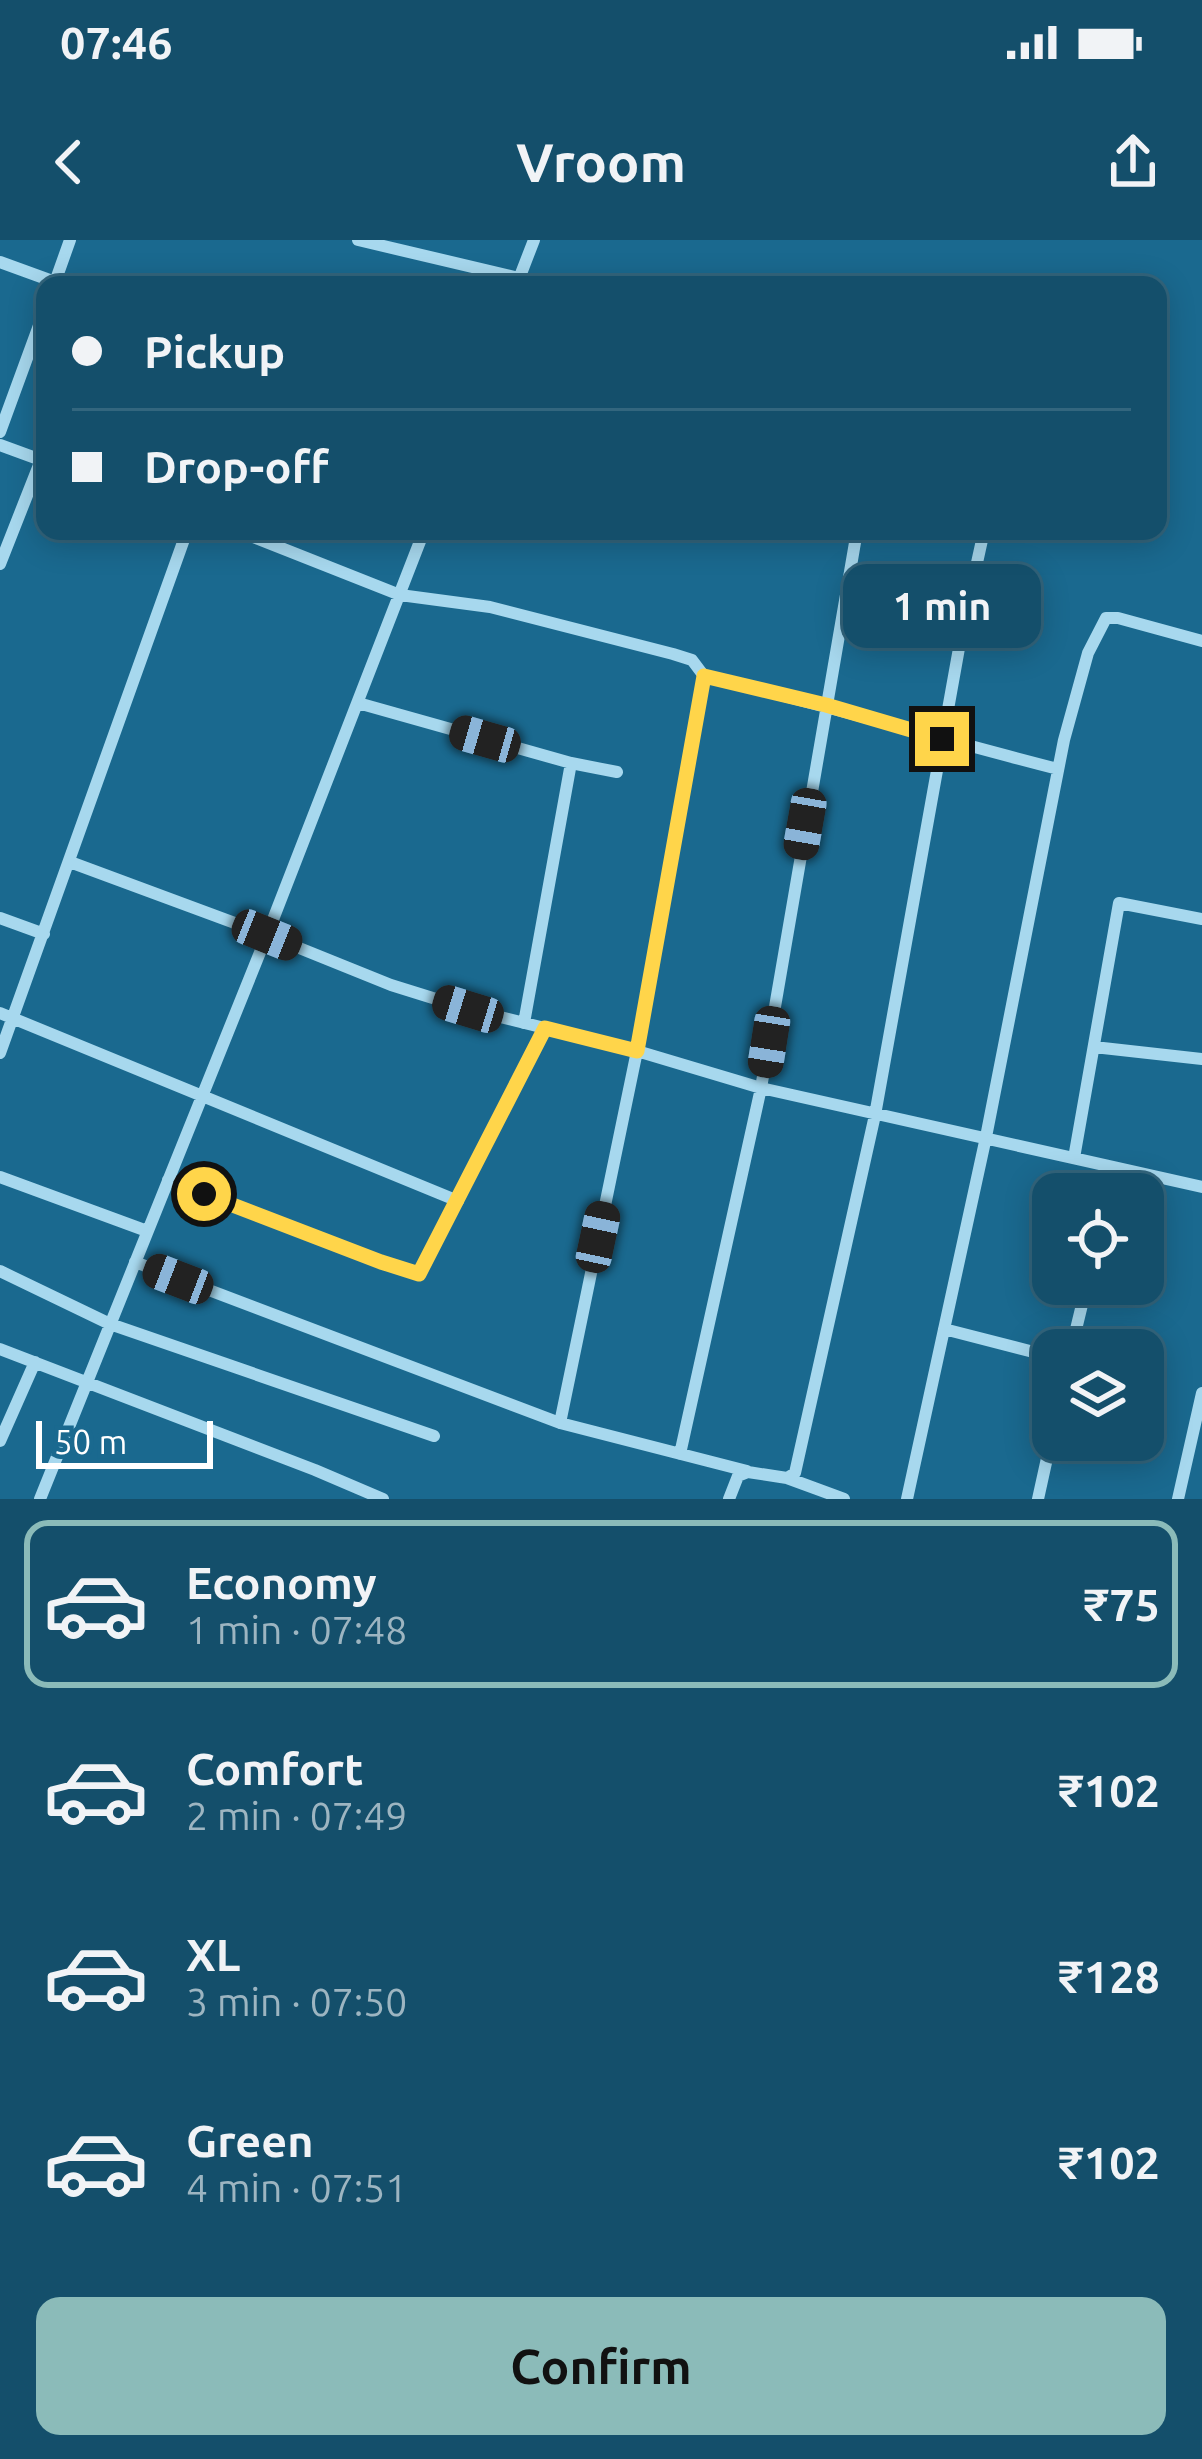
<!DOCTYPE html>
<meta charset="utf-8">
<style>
body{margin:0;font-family:Ubuntu,sans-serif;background:#215973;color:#f1f3f6;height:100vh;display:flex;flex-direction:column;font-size:45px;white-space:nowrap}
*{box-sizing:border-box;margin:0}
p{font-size:39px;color:#9db5c1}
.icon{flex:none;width:66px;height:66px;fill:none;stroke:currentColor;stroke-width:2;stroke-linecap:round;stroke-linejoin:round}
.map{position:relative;height:1259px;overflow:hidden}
.drawer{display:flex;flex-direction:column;background:#144f6b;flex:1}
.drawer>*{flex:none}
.hud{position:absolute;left:36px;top:36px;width:1131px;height:264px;border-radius:24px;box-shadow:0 6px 30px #0003,0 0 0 3px #33667e;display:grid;align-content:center;height:264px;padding:0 36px;background:#144f6b}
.buttons{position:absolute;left:1032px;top:933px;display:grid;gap:24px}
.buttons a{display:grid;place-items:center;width:132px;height:132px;border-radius:24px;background:#144f6b;box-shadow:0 6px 30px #0003,0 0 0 3px #33667e;font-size:60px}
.scale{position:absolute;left:36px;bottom:30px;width:177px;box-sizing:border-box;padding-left:12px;border:6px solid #fff;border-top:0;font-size:33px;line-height:42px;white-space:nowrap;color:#fff;-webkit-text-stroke:9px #1a698f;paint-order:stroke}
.end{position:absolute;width:54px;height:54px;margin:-27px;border:15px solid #ffd54a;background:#111;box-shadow:0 0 0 6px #111}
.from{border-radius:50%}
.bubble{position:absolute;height:84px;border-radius:24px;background:#144f6b;box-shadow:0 6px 30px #0003,0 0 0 3px #33667e;font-size:39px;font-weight:700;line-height:84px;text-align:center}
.car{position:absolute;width:36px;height:72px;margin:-36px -18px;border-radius:15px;box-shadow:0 0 9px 3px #0007;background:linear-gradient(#222 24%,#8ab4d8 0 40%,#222 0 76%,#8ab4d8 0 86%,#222 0)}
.hud b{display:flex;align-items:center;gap:42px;height:114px;font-size:45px}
.hud b+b{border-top:3px solid #33667e}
.hud i{width:30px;height:30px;background:#f1f3f6}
ul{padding:21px 0 0;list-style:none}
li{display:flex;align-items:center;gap:36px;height:168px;margin:0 24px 18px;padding:0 12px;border:6px solid transparent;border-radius:24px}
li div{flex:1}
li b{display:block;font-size:45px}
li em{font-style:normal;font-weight:700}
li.active{border-color:#8bbbb9}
li>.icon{width:108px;height:108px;stroke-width:1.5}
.primary-button{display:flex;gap:24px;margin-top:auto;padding:24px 36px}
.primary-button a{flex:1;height:138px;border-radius:24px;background:#8bbbb9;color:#111;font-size:48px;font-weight:700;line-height:138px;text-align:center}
.status{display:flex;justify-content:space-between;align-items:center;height:84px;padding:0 60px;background:#144f6b;direction:ltr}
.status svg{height:33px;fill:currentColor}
header{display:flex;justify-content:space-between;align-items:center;height:156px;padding:0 36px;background:#144f6b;font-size:54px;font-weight:700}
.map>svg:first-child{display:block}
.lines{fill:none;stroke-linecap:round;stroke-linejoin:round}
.street{stroke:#a7d8ee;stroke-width:12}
.route{stroke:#ffd54a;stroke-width:15}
</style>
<div class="status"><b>07:46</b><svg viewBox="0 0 49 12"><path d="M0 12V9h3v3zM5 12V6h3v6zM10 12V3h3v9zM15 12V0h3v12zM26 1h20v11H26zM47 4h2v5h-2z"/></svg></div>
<header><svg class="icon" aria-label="back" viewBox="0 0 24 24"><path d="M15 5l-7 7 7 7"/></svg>Vroom<svg class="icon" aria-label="share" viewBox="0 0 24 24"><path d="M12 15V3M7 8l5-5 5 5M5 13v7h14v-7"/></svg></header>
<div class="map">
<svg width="1202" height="1259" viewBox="0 0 1202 1259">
<rect width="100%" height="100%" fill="#1a698f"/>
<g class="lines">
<!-- street -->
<path class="street" d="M 358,0 L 519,38
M 0,22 L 55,42
M 517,44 L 534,0
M 54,45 L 70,0
M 0,192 L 45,69
M 0,205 L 41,220
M 238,291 L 400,355 L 490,367 L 673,414 L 692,420 L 704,436 L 637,811 L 560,1183
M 0,324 L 41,220 L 45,221
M 704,436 C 823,464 940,499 1058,529
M 358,463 L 571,523 L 524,783
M 571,523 L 617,532
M 70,622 L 267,695 L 391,745 L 468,769 L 637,811 L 761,848 L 1202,947
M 0,678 L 44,694
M 0,773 L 458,961
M 1094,807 L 1202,819
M 0,813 L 187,291
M 1074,918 L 1119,663 L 1202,679
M 0,937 L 147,991
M 168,940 L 381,1022 L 419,1034 L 545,789
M 1111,954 L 1118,929
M 135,1022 L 560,1183 L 747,1231
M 0,1031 L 110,1084 L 434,1196
M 944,1089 L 1053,1117
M 0,1109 L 315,1230 L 383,1259
M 1071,1110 L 1087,1044
M 0,1201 L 35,1122
M 680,1214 L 761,848 L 857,291
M 787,1238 L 844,1259
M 40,1259 L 267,695 L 424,291
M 729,1259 L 738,1236 L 748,1232 L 787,1238 L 795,1233 L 875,875 L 963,386 L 984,291
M 907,1259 L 986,897 L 1064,500 L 1088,413 L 1106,378 L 1118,378 L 1202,401
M 1038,1259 L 1053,1191
M 1178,1259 L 1202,1153"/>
</g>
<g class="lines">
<!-- route -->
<path class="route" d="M 204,954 L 381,1022 L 419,1034 L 545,788 L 637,811 L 704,436 L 826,465 L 942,499"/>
</g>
</svg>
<div class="buttons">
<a><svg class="icon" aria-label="locate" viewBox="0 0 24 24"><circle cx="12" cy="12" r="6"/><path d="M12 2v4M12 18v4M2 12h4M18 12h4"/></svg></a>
<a><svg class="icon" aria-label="layers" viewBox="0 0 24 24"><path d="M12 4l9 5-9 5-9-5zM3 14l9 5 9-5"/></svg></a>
</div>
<div class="scale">50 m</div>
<i class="end from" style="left:204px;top:954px"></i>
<i class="end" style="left:942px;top:499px"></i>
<div class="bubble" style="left:843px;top:324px;width:198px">1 min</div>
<i class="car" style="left:485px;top:499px;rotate:286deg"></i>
<i class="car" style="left:805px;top:584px;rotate:190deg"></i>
<i class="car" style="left:267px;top:695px;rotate:112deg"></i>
<i class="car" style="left:468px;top:769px;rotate:287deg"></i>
<i class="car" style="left:769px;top:802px;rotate:189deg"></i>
<i class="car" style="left:598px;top:997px;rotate:12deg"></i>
<i class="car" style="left:178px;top:1039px;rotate:291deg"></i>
<div class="hud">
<b><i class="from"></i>Pickup</b>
<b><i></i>Drop-off</b>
</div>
</div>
<section class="drawer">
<ul>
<li class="active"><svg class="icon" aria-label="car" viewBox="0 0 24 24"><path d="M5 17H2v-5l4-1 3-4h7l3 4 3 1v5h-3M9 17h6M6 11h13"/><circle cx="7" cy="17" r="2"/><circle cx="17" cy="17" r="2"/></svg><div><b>Economy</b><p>1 min · 07:48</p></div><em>₹75</em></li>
<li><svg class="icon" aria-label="car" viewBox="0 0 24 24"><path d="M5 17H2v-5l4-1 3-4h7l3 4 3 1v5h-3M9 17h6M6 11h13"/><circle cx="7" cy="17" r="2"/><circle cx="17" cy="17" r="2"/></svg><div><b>Comfort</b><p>2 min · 07:49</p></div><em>₹102</em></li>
<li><svg class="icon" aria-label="car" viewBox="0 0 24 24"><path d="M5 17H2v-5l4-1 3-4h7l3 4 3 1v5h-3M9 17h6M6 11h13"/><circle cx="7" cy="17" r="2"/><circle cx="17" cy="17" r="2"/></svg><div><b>XL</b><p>3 min · 07:50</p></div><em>₹128</em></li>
<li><svg class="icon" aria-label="car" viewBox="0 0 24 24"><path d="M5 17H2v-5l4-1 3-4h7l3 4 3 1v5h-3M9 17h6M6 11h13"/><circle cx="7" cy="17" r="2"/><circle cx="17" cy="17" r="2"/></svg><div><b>Green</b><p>4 min · 07:51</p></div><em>₹102</em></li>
</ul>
<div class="primary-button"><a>Confirm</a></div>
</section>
